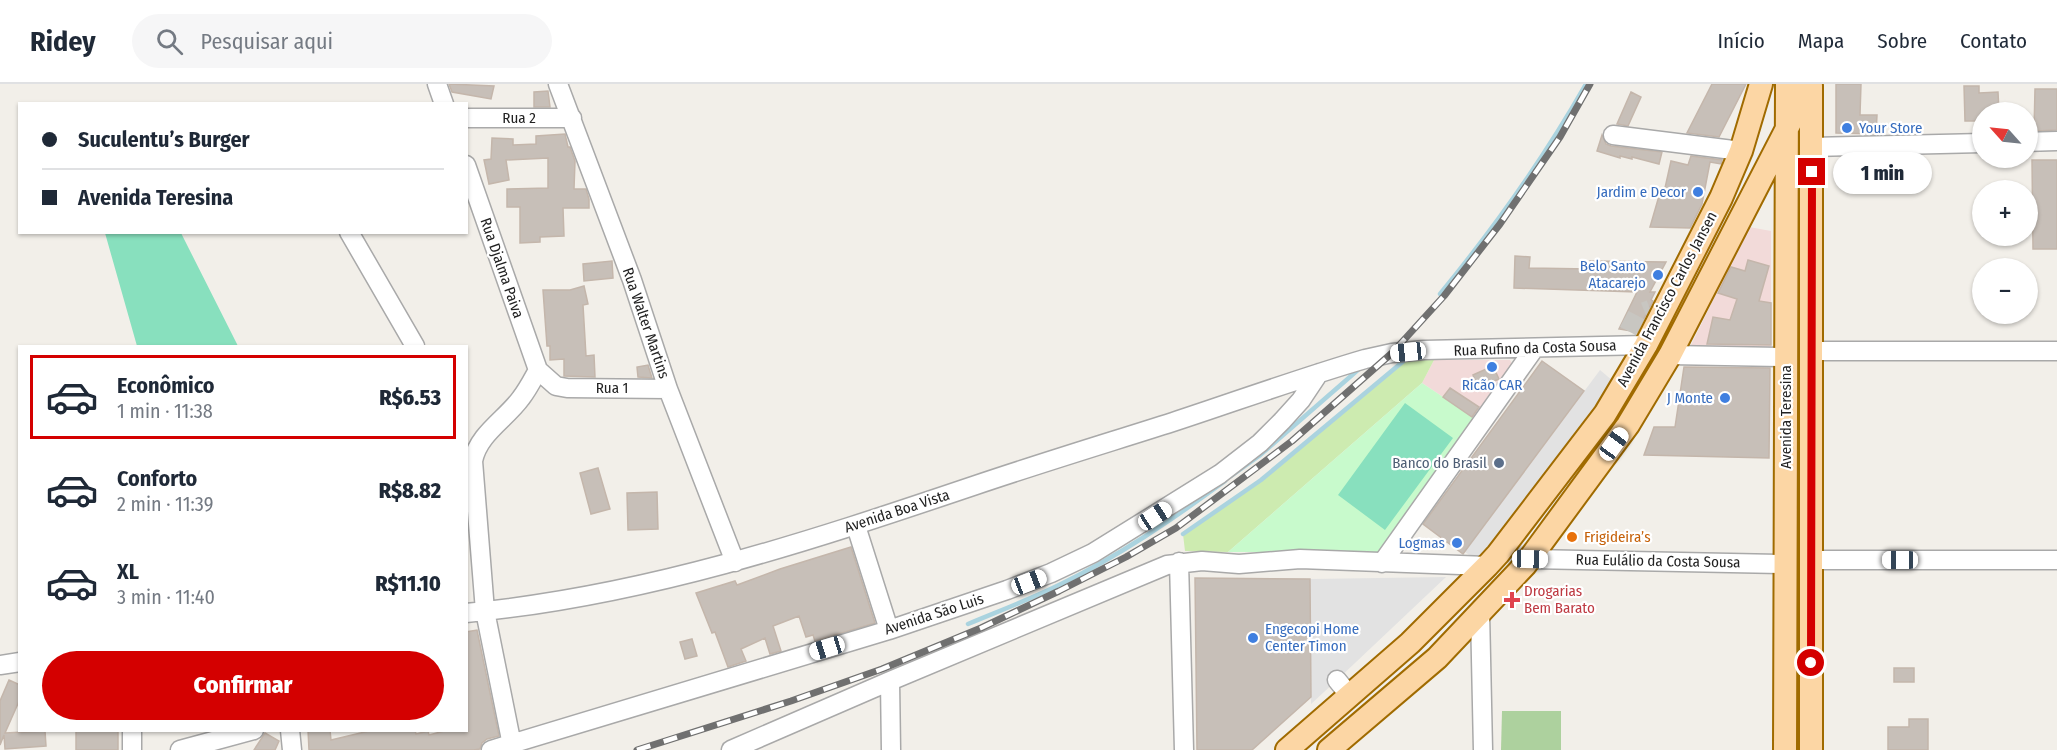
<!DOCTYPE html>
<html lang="pt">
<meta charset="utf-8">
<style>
body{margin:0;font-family:"Fira Sans Condensed",sans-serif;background:#f6f6f7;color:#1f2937;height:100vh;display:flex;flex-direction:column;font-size:22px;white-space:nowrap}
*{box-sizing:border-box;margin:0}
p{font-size:20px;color:#747a83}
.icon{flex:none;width:33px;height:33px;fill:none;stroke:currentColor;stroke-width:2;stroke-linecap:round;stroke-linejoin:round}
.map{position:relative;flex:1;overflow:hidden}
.drawer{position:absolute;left:18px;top:261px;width:450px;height:387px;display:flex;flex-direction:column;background:#fff;border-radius:0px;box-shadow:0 2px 4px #0004}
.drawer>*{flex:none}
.hud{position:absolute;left:18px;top:18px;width:450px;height:132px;border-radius:0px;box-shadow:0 2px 4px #0004;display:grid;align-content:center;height:132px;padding:0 24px;background:#fff}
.needle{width:39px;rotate:297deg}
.tools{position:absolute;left:1972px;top:18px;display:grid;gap:12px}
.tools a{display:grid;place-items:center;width:66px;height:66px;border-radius:50%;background:#fff;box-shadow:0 2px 4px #0004;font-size:30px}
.end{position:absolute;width:27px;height:27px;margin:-14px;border:8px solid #d40000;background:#fff;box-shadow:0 0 0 3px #fff}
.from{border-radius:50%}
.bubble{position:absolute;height:42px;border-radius:21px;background:#fff;box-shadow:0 2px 4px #0004;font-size:20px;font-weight:800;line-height:42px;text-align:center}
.car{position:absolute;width:18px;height:36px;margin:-18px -9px;border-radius:8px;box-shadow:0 0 4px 2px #0007;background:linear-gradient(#fff 24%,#345 0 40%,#fff 0 76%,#345 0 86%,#fff 0)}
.hud b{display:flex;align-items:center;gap:21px;height:57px;font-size:22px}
.hud b+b{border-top:2px solid #e0e1e3}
.hud i{width:15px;height:15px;background:#1f2937}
ul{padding:10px 0 0;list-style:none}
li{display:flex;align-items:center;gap:18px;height:84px;margin:0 12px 9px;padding:0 12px;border:3px solid transparent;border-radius:0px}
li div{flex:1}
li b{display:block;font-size:22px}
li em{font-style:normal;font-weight:800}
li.current{border-color:#d40000}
li>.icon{width:54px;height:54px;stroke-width:1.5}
.action{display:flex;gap:12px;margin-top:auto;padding:12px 24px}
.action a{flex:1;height:69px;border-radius:36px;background:#d40000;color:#fff;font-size:24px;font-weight:800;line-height:69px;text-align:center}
header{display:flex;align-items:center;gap:36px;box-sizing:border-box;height:84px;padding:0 30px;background:#fff;border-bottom:2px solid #e0e1e3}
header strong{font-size:28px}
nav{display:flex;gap:33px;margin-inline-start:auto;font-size:21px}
.search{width:420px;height:54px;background:#f6f6f7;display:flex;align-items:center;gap:15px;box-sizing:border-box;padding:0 21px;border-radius:33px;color:#747a83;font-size:22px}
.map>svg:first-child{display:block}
.commercial{fill:#f2dad9}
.grass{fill:#cdebb0}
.forest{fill:#add19e}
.park{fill:#c8facc}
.pitch{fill:#88e0be}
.parking{fill:#e2e2e2}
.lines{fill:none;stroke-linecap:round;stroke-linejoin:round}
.stream{stroke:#aad3df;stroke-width:4.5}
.building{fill:#c7bfb8;stroke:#c4b6ab;stroke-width:1.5}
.minor-tunnel{stroke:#c8c6c1;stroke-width:18;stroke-dasharray:18 9;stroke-linecap:butt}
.minor-casing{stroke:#a9a9a9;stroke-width:21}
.major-casing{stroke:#a06b00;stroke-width:26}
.minor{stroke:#fff;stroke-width:18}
.major{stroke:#fcd6a4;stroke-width:22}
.rail-casing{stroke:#707070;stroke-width:7}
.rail{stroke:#fff;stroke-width:4.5;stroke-dasharray:14;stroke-linecap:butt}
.route{stroke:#d40000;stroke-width:8}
.shop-dot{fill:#3f7fe0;stroke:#fff;stroke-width:2}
.service-dot{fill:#5c6f8a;stroke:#fff;stroke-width:2}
.food-dot{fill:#e8710a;stroke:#fff;stroke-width:2}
.health-dot{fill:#e0444e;stroke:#fff;stroke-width:2}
.labels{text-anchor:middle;stroke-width:4.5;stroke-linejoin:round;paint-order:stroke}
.street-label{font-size:15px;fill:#222;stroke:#fff}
.shop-label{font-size:15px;fill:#366cbe;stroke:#fff;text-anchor:end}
.service-label{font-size:15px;fill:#4e5e75;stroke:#fff;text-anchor:end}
.food-label{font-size:15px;fill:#c56008;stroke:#fff;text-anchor:start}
.health-label{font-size:15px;fill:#be3a42;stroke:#fff;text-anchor:start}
</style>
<header>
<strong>Ridey</strong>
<div class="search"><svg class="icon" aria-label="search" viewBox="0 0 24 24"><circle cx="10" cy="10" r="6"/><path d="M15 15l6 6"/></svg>Pesquisar aqui</div>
<nav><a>Início</a><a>Mapa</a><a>Sobre</a><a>Contato</a></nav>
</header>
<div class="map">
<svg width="2057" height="666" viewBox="0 0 2057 666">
<rect width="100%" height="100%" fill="#f2efe9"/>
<!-- commercial -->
<path class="commercial" d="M 1749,143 L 1771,147 L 1771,263 L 1691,261 Z
M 1434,276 L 1510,276 L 1513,282 L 1476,335 L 1422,299 Z"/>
<!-- grass -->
<path class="grass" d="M 1406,275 L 1434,276 L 1422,299 L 1228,468 L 1185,467 L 1183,450 L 1261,396 Z"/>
<!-- forest -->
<path class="forest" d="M 1502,627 L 1561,627 L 1561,666 L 1501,666 Z"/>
<!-- park -->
<path class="park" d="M 1422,299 L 1476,335 L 1379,468 L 1228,468 Z"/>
<!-- pitch -->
<path class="pitch" d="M 105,149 L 181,149 L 238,262 L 137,262 Z
M 1405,319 L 1453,354 L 1385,446 L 1338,411 Z"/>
<!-- parking -->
<path class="parking" d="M 1600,286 L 1613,297 L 1479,478 L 1465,468 Z
M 1446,493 L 1337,596 L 1311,620 L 1310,495 Z"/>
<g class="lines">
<!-- stream -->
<path class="stream" d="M 1440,210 C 1494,144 1544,74 1586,0
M 1231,392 L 1259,372 L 1359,285
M 1183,450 L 1261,396 L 1406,275
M 968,540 C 999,527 1031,515 1061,500 C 1119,472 1173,435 1225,397"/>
</g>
<!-- building -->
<path class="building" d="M 449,0 L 494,2 L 491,15 L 452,8 Z
M 1712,0 L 1746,0 L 1719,53 L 1687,49 Z
M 1836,0 L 1861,0 L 1860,31 L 1877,31 L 1876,50 L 1836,49 Z
M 1964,2 L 1979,2 L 1979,9 L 1998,8 L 1999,28 L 1983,28 L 1983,37 L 1965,37 Z
M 2035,5 L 2057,5 L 2057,46 L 2034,47 Z
M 548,7 L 550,23 L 534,23 L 534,8 Z
M 1631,8 L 1641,13 L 1628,42 L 1617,40 Z
M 565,50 L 568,63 L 570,63 L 575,77 L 574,105 L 586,105 L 589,115 L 589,124 L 563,124 L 564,152 L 540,153 L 540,158 L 520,159 L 520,123 L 507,123 L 507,105 L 548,104 L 548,74 L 506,76 L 509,96 L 489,100 L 484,76 L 491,75 L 492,54 L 513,55 L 513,61 L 536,60 L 536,52 Z
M 1602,51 L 1606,60 L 1611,62 L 1662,68 L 1659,80 L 1632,73 L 1632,75 L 1620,72 L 1620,74 L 1597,67 Z
M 1691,72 L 1722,76 L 1721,80 L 1710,78 L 1702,120 L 1690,144 L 1650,143 L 1659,112 L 1663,113 L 1671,77 L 1688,81 Z
M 2032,76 L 2057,76 L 2057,165 L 2033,165 Z
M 1515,172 L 1530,173 L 1529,184 L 1590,185 L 1590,177 L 1666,178 L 1650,208 L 1655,208 L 1651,216 L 1653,217 L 1637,248 L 1619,245 L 1637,208 L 1514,204 Z
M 1748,176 L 1769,182 L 1759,217 L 1771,219 L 1771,261 L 1707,260 L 1713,233 L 1730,236 L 1737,215 L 1718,209 L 1731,183 L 1745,187 Z
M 612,177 L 613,194 L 584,197 L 583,180 Z
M 584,202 L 588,220 L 583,221 L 586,272 L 594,271 L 595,293 L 564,292 L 564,275 L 550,276 L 550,262 L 547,262 L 543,206 L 570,206 Z
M 1542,277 L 1584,307 L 1463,470 L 1423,440 Z
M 648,281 L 652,294 L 638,293 L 637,283 Z
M 1493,282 L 1499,295 L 1478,304 L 1473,291 Z
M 1684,283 L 1770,284 L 1769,374 L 1644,371 L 1654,343 L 1675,343 Z
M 1450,304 L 1479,323 L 1472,333 L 1443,313 Z
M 598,384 L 610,425 L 591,430 L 580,389 Z
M 657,408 L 658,445 L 628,446 L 627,409 Z
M 851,463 L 875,539 L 815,557 L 813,551 L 806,553 L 799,532 L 773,542 L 781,567 L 770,570 L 765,554 L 741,565 L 746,577 L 728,583 L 715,548 L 712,549 L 696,509 L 735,497 L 737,501 L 780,485 Z
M 1195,494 L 1310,495 L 1311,613 L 1252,666 L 1197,666 Z
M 477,546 L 499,652 L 487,655 L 482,659 L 480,665 L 473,666 L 309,666 L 308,646 L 330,646 L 331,656 L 373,646 L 415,646 L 416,650 L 428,647 L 429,651 L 448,646 L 466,646 L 466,548 Z
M 692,555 L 697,572 L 685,575 L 680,558 Z
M 1894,584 L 1914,584 L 1914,598 L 1894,598 Z
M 9,596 L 20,601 L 20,615 L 5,649 L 45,647 L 46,662 L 5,665 L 4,651 L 0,661 L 0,617 Z
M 1909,635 L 1928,635 L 1928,666 L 1888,666 L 1888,643 L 1909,643 Z
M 76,646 L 118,646 L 118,666 L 76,666 Z
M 265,649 L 279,657 L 275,666 L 254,666 Z"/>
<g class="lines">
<!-- minor-tunnel -->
<path class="minor-tunnel" d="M 1628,247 L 1637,230 L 1650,225"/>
<defs>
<path id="minor" d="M 437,0 L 444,20
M 558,0 L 632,196 L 668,305 L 735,478
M 466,34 L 572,34
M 1613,51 L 1741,67
M 2028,58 L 2057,57
M 1811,63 L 1983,59
M 466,81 L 538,286 L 556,302 L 567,304 L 668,305
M 349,148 L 415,262
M 1811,267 L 2057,267
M 1670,271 L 1786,273
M 856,442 L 889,546
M 1530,475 L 1785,480
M 1811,476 L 2057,476
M 1179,478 L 1184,666
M 1382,479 L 1534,265
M 1480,528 L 1483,666
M 466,529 C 645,512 807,458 976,401 C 1041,379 1107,359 1173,338 C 1237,317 1300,294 1365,275 L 1392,269 L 1424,266 L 1646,261
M 0,581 L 20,578
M 1337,596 L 1350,612
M 890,597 L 891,666
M 132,646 L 132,666
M 290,646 L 292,666
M 180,666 L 254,646
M 491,666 L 889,546 L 1007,506 L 1051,489 L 1093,469 L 1220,390 L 1260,359 L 1282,337 L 1301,316 L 1319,289
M 513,666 L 485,527 L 473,377 C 478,350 506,335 521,314 C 528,305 533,295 538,286
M 731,666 L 890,597 L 1167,481 L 1202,477 L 1239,480 L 1300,475 L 1487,482"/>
<path id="major" d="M 1287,666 L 1410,559 L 1487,482 L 1498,470 L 1605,330 L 1646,261 L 1721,114 L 1741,67 L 1761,0
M 1329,666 L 1437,574 L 1525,481 L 1628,341 L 1670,271 L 1810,0
M 1785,666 L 1787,0
M 1811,666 L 1811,2"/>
</defs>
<!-- minor casing -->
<use href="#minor" class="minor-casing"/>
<!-- major casing -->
<use href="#major" class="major-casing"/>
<!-- minor -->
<use href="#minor" class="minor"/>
<!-- major -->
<use href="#major" class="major"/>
<defs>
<path id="rail" d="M 637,666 L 791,617 L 882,585 L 981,544 L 1059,507 L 1126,473 L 1176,444 L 1292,357 L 1392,269 L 1444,212 L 1500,140 L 1560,53 L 1590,0"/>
</defs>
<!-- rail casing -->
<use href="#rail" class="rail-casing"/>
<!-- rail -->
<use href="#rail" class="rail"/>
</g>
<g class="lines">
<!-- route -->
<path class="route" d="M 1811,579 L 1812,88"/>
</g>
<!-- markers -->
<g class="shop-dot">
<circle cx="1847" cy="44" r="6"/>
<circle cx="1698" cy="108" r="6"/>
<circle cx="1658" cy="191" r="6"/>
<circle cx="1492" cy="283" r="6"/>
<circle cx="1725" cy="314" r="6"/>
<circle cx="1457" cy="459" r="6"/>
<circle cx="1253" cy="554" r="6"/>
</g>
<circle class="service-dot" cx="1499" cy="379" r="6"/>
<circle class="food-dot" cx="1572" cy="453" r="6"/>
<path class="health-dot" d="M1509 507h6v6h6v6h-6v6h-6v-6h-6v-6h6z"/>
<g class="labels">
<!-- street labels -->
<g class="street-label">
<text x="519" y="39">Rua 2</text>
<text transform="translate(502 184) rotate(71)" y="5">Rua Djalma Paiva</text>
<text transform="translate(1667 215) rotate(-62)" y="5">Avenida Francisco Carlos Jansen</text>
<text transform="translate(646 239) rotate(71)" y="5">Rua Walter Martins</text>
<text transform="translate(1535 264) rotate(-2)" y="5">Rua Rufino da Costa Sousa</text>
<text x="612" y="309">Rua 1</text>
<text transform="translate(1786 333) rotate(-90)" y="5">Avenida Teresina</text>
<text transform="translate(897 427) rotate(-18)" y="5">Avenida Boa Vista</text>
<text transform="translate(1658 477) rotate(1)" y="5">Rua Eulálio da Costa Sousa</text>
<text transform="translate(934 530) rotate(-18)" y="5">Avenida São Luis</text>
</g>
<!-- shop labels -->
<g class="shop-label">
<text x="1859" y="49" text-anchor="start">Your Store</text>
<text x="1686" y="113">Jardim e Decor</text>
<text x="1646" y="187">Belo Santo<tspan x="1646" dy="17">Atacarejo</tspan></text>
<text x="1492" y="306" text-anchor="middle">Ricão CAR</text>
<text x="1713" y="319">J Monte</text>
<text x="1445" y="464">Logmas</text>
<text x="1265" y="550" text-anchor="start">Engecopi Home<tspan x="1265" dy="17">Center Timon</tspan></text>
</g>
<!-- service labels -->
<g class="service-label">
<text x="1487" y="384">Banco do Brasil</text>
</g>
<!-- food labels -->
<g class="food-label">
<text x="1584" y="458">Frigideira’s</text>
</g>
<!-- health labels -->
<g class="health-label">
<text x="1524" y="512">Drogarias<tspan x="1524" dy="17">Bem Barato</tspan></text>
</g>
</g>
</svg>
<div class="tools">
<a><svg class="needle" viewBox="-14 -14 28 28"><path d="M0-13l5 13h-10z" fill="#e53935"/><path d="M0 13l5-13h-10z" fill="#747a83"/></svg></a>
<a>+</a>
<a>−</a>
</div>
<i class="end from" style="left:1811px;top:579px"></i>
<i class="end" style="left:1812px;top:88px"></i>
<div class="bubble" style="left:1833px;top:68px;width:99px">1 min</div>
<i class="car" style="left:1408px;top:268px;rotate:264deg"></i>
<i class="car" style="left:1614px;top:360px;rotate:36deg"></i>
<i class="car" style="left:1155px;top:432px;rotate:57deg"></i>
<i class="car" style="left:1530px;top:475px;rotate:91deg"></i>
<i class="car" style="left:1900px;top:476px;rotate:270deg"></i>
<i class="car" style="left:1029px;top:498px;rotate:69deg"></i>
<i class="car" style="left:827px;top:564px;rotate:253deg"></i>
<div class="hud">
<b><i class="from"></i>Suculentu’s Burger</b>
<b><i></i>Avenida Teresina</b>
</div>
<section class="drawer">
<ul>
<li class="current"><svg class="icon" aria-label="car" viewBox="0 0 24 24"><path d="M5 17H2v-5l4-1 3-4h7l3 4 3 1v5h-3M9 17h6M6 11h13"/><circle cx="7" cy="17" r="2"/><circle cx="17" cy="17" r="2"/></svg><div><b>Econômico</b><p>1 min · 11:38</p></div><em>R$6.53</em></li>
<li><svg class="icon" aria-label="car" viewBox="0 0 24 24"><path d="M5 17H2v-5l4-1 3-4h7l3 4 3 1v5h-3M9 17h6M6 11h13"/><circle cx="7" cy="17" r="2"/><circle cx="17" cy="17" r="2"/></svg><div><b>Conforto</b><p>2 min · 11:39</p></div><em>R$8.82</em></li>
<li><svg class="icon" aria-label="car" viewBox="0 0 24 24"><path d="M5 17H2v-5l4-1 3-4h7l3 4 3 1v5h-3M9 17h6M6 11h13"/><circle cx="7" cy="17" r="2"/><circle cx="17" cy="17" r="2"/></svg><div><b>XL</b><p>3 min · 11:40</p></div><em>R$11.10</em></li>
</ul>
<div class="action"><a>Confirmar</a></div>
</section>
</div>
